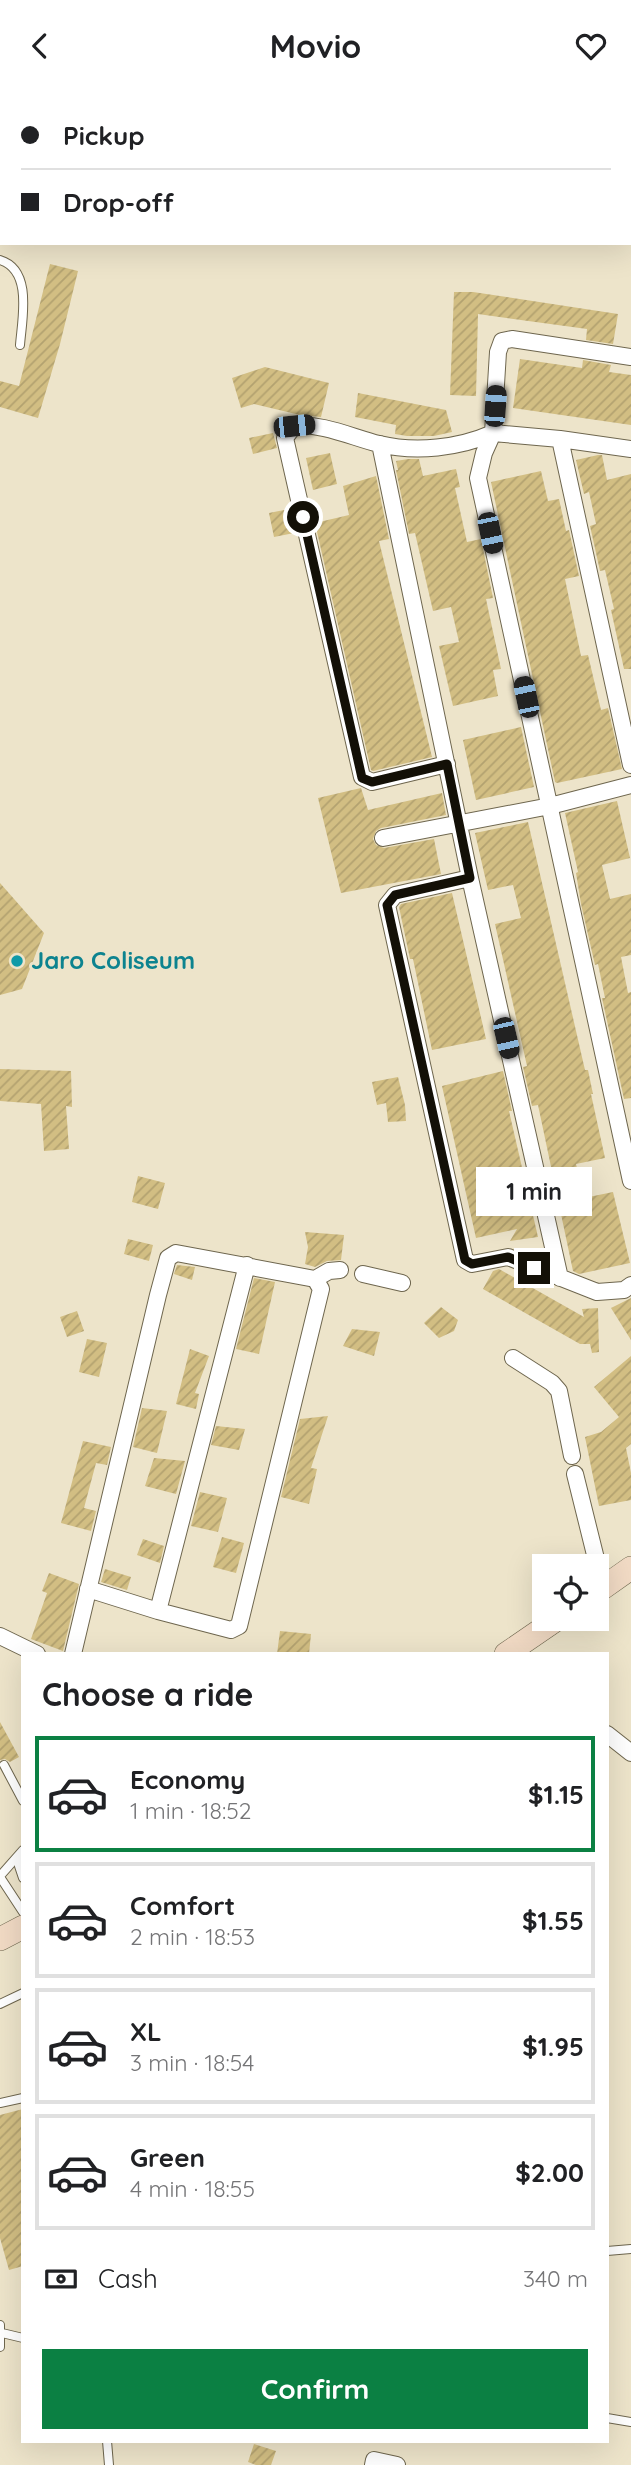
<!DOCTYPE html>
<meta charset="utf-8">
<style>
body{margin:0;font-family:Quicksand,sans-serif;background:#f6f6f6;color:#202124;height:100vh;display:flex;flex-direction:column;font-size:26px;white-space:nowrap}
*{box-sizing:border-box;margin:0}
p{font-size:23px;color:#757577}
.icon{flex:none;width:38px;height:38px;fill:none;stroke:currentColor;stroke-width:2;stroke-linecap:round;stroke-linejoin:round}
.map{position:relative;flex:1;overflow:hidden}
.panel{position:absolute;left:21px;top:1561px;width:588px;height:791px;display:flex;flex-direction:column;background:#fff;border-radius:0px;box-shadow:0 7px 28px #0002}
.panel>*{flex:none}
.hud{position:absolute;left:0px;top:0px;width:632px;height:154px;box-shadow:0 7px 28px #0002;display:grid;align-content:center;height:154px;padding:0 21px;background:#fff}
.fabs{position:absolute;left:532px;top:1463px;display:grid;gap:14px}
.fabs a{display:grid;place-items:center;width:77px;height:77px;border-radius:0px;background:#fff;box-shadow:0 7px 28px #0002;font-size:35px}
.end{position:absolute;width:32px;height:32px;margin:-16px;border:9px solid #131007;background:#fff;box-shadow:0 0 0 4px #fff}
.from{border-radius:50%}
.bubble{position:absolute;height:49px;border-radius:0px;background:#fff;box-shadow:0 7px 28px #0002;font-size:23px;font-weight:700;line-height:49px;text-align:center}
.car{position:absolute;width:21px;height:42px;margin:-21px -10px;border-radius:9px;box-shadow:0 0 5px 2px #0007;background:linear-gradient(#222 24%,#8ab4d8 0 40%,#222 0 76%,#8ab4d8 0 86%,#222 0)}
.hud b{display:flex;align-items:center;gap:24px;height:66px;font-size:26px}
.hud b+b{border-top:2px solid #e0e0e0}
.hud i{width:18px;height:18px;background:#202124}
ul{padding:0;list-style:none}
li{display:flex;align-items:center;gap:21px;height:116px;margin:0 14px 10px;padding:0 7px;border:4px solid #e0e0e0;border-radius:0px}
li div{flex:1}
li b{display:block;font-size:26px}
li em{font-style:normal;font-weight:700}
li.active{border-color:#0b8043}
li>.icon{width:63px;height:63px;stroke-width:1.5}
h2{padding:0 21px;font-size:32px;line-height:84px}
.pay{display:flex;align-items:center;gap:18px;height:77px;padding:0 21px;font-size:26px}
.pay p{margin-inline-start:auto}
.primary-button{display:flex;gap:14px;margin-top:auto;padding:14px 21px}
.primary-button a{flex:1;height:80px;border-radius:0px;background:#0b8043;color:#fff;font-size:28px;font-weight:700;line-height:80px;text-align:center}
header{display:flex;justify-content:space-between;align-items:center;height:91px;padding:0 21px;background:#fff;font-size:32px;font-weight:700}
.map>svg:first-child{display:block}
.building{fill:url(#building-hatch)}
.lines{fill:none;stroke-linecap:round;stroke-linejoin:round}
.service-casing{stroke:#6e664e;stroke-width:10}
.minor-casing{stroke:#6e664e;stroke-width:18}
.secondary-casing{stroke:#6e664e;stroke-width:24}
.service{stroke:#fff;stroke-width:8}
.minor{stroke:#fff;stroke-width:16}
.secondary{stroke:#f1dac4;stroke-width:23}
.route{stroke:#131007;stroke-width:9}
.culture-dot{fill:#0f9aa8;stroke:#ede4ca;stroke-width:2.5}
.labels{text-anchor:middle;stroke-width:6;stroke-linejoin:round;paint-order:stroke}
.culture-label{font-size:24px;font-weight:bold;fill:#0d838f;stroke:#ede4ca;text-anchor:start}
</style>
<header><svg class="icon" aria-label="back" viewBox="0 0 24 24"><path d="M15 5l-7 7 7 7"/></svg>Movio<svg class="icon" aria-label="heart" viewBox="0 0 24 24"><path d="M12 20l-8-8c-3-5 5-10 8-4 3-6 11-1 8 4z"/></svg></header>
<div class="map">
<svg width="631" height="2374" viewBox="0 0 631 2374">
<defs>
<pattern id="building-hatch" width="6" height="6" patternUnits="userSpaceOnUse" patternTransform="scale(1.75)"><rect width="6" height="6" fill="#d2be83"/><path d="M-1 1l2-2M0 6l6-6M5 7l2-2" fill="none" stroke="#b3a270"/></pattern>
</defs>
<rect width="100%" height="100%" fill="#ede4ca"/>
<!-- building -->
<path class="building" d="M 50,173 L 78,180 L 60,253 L 38,327 L 0,316 L 0,290 L 19,295 Z
M 454,201 L 473,201 L 618,223 L 613,253 L 586,249 L 587,238 L 478,223 L 476,305 L 450,304 Z
M 520,268 L 582,277 L 583,269 L 611,274 L 609,281 L 631,284 L 631,334 L 513,317 Z
M 265,276 L 329,292 L 321,326 L 300,324 L 254,313 L 241,317 L 232,287 Z
M 358,302 L 446,319 L 452,341 L 434,345 L 407,345 L 395,343 L 396,334 L 355,326 Z
M 273,342 L 277,357 L 253,363 L 249,347 Z
M 330,362 L 337,393 L 313,399 L 306,367 Z
M 598,364 L 602,364 L 607,389 L 631,383 L 631,578 L 624,578 L 611,519 L 614,518 L 605,479 L 600,480 L 590,435 L 596,433 L 589,401 L 584,403 L 576,369 Z
M 408,368 L 419,368 L 423,385 L 456,378 L 460,396 L 455,397 L 467,451 L 481,448 L 493,507 L 486,508 L 501,578 L 493,579 L 498,605 L 453,615 L 439,555 L 459,551 L 451,516 L 433,520 L 415,442 L 409,443 L 396,379 L 398,379 L 396,370 Z
M 541,380 L 548,410 L 559,408 L 566,440 L 569,439 L 579,485 L 565,488 L 581,565 L 588,564 L 601,619 L 608,617 L 622,678 L 557,692 L 555,691 L 491,391 Z
M 376,385 L 389,448 L 379,450 L 432,666 L 373,680 L 371,679 L 315,432 L 349,424 L 343,395 Z
M 289,418 L 294,442 L 274,446 L 269,422 Z
M 521,636 L 534,696 L 476,709 L 463,649 Z
M 361,697 L 368,719 L 442,702 L 446,724 L 381,737 L 376,740 L 373,748 L 376,754 L 384,757 L 434,748 L 441,783 L 341,802 L 318,707 Z
M 617,710 L 630,767 L 602,774 L 610,808 L 631,803 L 631,864 L 621,866 L 628,902 L 631,901 L 631,1007 L 624,1008 L 602,907 L 605,907 L 598,873 L 595,874 L 581,813 L 576,782 L 578,781 L 565,722 Z
M 528,731 L 585,979 L 588,979 L 593,1003 L 591,1003 L 605,1067 L 576,1073 L 584,1107 L 613,1101 L 630,1172 L 579,1183 L 573,1180 L 538,1014 L 532,1015 L 523,976 L 527,975 L 495,833 L 521,827 L 513,794 L 488,799 L 475,742 Z
M 0,792 L 44,842 L 22,898 L 0,904 Z
M 452,802 L 486,948 L 432,959 L 413,868 L 410,868 L 399,816 L 401,813 Z
M 0,978 L 71,980 L 72,1016 L 66,1015 L 69,1058 L 44,1060 L 41,1013 L 0,1010 Z
M 503,980 L 512,1020 L 509,1020 L 538,1146 L 510,1150 L 517,1138 L 476,1147 L 442,995 Z
M 398,986 L 405,1014 L 406,1030 L 388,1031 L 386,1012 L 377,1014 L 372,991 Z
M 138,1085 L 165,1092 L 158,1118 L 132,1111 Z
M 305,1141 L 344,1144 L 341,1169 L 327,1170 L 315,1176 L 305,1173 L 308,1156 Z
M 128,1148 L 153,1154 L 149,1170 L 124,1163 Z
M 177,1174 L 195,1176 L 192,1189 L 174,1183 Z
M 499,1178 L 584,1226 L 582,1218 L 598,1217 L 599,1261 L 592,1262 L 590,1253 L 580,1253 L 483,1198 L 493,1180 Z
M 254,1187 L 275,1191 L 259,1263 L 236,1258 Z
M 631,1207 L 631,1249 L 611,1217 Z
M 441,1216 L 458,1229 L 454,1240 L 439,1247 L 424,1232 Z
M 77,1220 L 84,1240 L 67,1246 L 60,1226 Z
M 352,1238 L 380,1241 L 374,1265 L 343,1255 Z
M 87,1248 L 107,1252 L 99,1286 L 79,1281 Z
M 190,1258 L 209,1265 L 195,1302 L 199,1303 L 196,1318 L 176,1313 Z
M 631,1265 L 631,1353 L 626,1357 L 631,1382 L 631,1409 L 599,1415 L 585,1346 L 601,1341 L 619,1326 L 594,1296 Z
M 142,1317 L 167,1320 L 157,1362 L 133,1356 Z
M 328,1325 L 311,1377 L 317,1378 L 309,1413 L 281,1406 L 300,1328 Z
M 216,1335 L 245,1338 L 239,1359 L 211,1354 Z
M 83,1350 L 111,1356 L 107,1374 L 96,1372 L 84,1417 L 96,1420 L 91,1440 L 61,1432 Z
M 154,1367 L 185,1370 L 176,1403 L 145,1395 Z
M 200,1401 L 227,1407 L 218,1441 L 191,1435 Z
M 222,1446 L 244,1452 L 236,1482 L 213,1476 Z
M 143,1448 L 164,1455 L 160,1472 L 137,1464 Z
M 105,1478 L 131,1486 L 127,1499 L 101,1491 Z
M 49,1482 L 79,1493 L 63,1560 L 31,1548 L 47,1502 L 42,1500 Z
M 280,1540 L 311,1543 L 309,1563 L 277,1563 Z
M 0,1631 L 19,1666 L 10,1671 L 5,1668 L 0,1669 Z
M 23,2018 L 23,2175 L 9,2179 L 0,2147 L 0,2024 Z
M 254,2353 L 276,2360 L 271,2374 L 256,2374 L 248,2371 Z"/>
<g class="lines">
<defs>
<path id="service" d="M 0,169 C 33,179 22,228 20,254
M 4,1674 L 23,1710
M 22,1762 L 19,1775 L 23,1787
M 0,1785 L 23,1759
M 0,1786 L 23,1821
M 0,1913 L 23,1902
M 0,2012 L 23,2007
M 607,2160 L 631,2158
M 0,2234 L 0,2256
M 2,2242 L 23,2247
M 607,2327 L 631,2331
M 107,2350 L 109,2374"/>
<path id="minor" d="M 0,28 L 2,28
M 631,266 L 512,248 L 502,250 L 498,261 L 493,342 L 560,348 L 631,358
M 493,342 L 484,362 L 478,387 L 631,1090
M 560,348 L 631,674
M 380,353 L 470,787 L 560,1187
M 447,673 L 372,691 L 362,686 L 285,347 L 294,335 C 323,332 351,346 379,353 C 416,362 459,357 493,342
M 383,747 L 550,715 L 631,694
M 470,787 L 395,804 L 387,814 L 465,1169 L 472,1173 L 508,1166 L 597,1201 L 624,1199 L 631,1194
M 363,1183 L 402,1192
M 315,1188 L 329,1180 L 340,1179
M 513,1267 L 552,1292 L 559,1300 L 572,1365
M 575,1383 L 603,1496
M 158,1520 L 247,1174
M 0,1545 L 37,1563
M 73,1563 L 158,1204 L 168,1167 L 176,1162 L 315,1188 L 321,1198 L 239,1535 L 231,1539 L 158,1520 L 88,1498
M 607,1643 L 631,1662
M 373,2374 L 374,2369 L 397,2374"/>
<path id="secondary" d="M 597,1501 L 631,1477
M 506,1563 L 557,1528
M 0,1848 L 23,1836"/>
</defs>
<!-- service casing -->
<use href="#service" class="service-casing"/>
<!-- minor casing -->
<use href="#minor" class="minor-casing"/>
<!-- secondary casing -->
<use href="#secondary" class="secondary-casing"/>
<!-- service -->
<use href="#service" class="service"/>
<!-- minor -->
<use href="#minor" class="minor"/>
<!-- secondary -->
<use href="#secondary" class="secondary"/>
</g>
<g class="lines">
<!-- route -->
<path class="route" d="M 303,426 L 362,687 L 372,691 L 447,673 L 470,787 L 395,804 L 387,814 L 465,1169 L 472,1173 L 508,1166 L 534,1177"/>
</g>
<!-- markers -->
<circle class="culture-dot" cx="17" cy="870" r="7"/>
<g class="labels">
<!-- culture labels -->
<g class="culture-label">
<text x="31" y="878">Jaro Coliseum</text>
</g>
</g>
</svg>
<div class="fabs">
<a><svg class="icon" aria-label="locate" viewBox="0 0 24 24"><circle cx="12" cy="12" r="6"/><path d="M12 2v4M12 18v4M2 12h4M18 12h4"/></svg></a>
</div>
<i class="end from" style="left:303px;top:426px"></i>
<i class="end" style="left:534px;top:1177px"></i>
<div class="bubble" style="left:476px;top:1076px;width:116px">1 min</div>
<i class="car" style="left:495px;top:315px;rotate:4deg"></i>
<i class="car" style="left:294px;top:335px;rotate:84deg"></i>
<i class="car" style="left:490px;top:442px;rotate:168deg"></i>
<i class="car" style="left:526px;top:606px;rotate:348deg"></i>
<i class="car" style="left:506px;top:947px;rotate:167deg"></i>
<div class="hud">
<b><i class="from"></i>Pickup</b>
<b><i></i>Drop-off</b>
</div>
<section class="panel">
<h2>Choose a ride</h2>
<ul>
<li class="active"><svg class="icon" aria-label="car" viewBox="0 0 24 24"><path d="M5 17H2v-5l4-1 3-4h7l3 4 3 1v5h-3M9 17h6M6 11h13"/><circle cx="7" cy="17" r="2"/><circle cx="17" cy="17" r="2"/></svg><div><b>Economy</b><p>1 min · 18:52</p></div><em>$1.15</em></li>
<li><svg class="icon" aria-label="car" viewBox="0 0 24 24"><path d="M5 17H2v-5l4-1 3-4h7l3 4 3 1v5h-3M9 17h6M6 11h13"/><circle cx="7" cy="17" r="2"/><circle cx="17" cy="17" r="2"/></svg><div><b>Comfort</b><p>2 min · 18:53</p></div><em>$1.55</em></li>
<li><svg class="icon" aria-label="car" viewBox="0 0 24 24"><path d="M5 17H2v-5l4-1 3-4h7l3 4 3 1v5h-3M9 17h6M6 11h13"/><circle cx="7" cy="17" r="2"/><circle cx="17" cy="17" r="2"/></svg><div><b>XL</b><p>3 min · 18:54</p></div><em>$1.95</em></li>
<li><svg class="icon" aria-label="car" viewBox="0 0 24 24"><path d="M5 17H2v-5l4-1 3-4h7l3 4 3 1v5h-3M9 17h6M6 11h13"/><circle cx="7" cy="17" r="2"/><circle cx="17" cy="17" r="2"/></svg><div><b>Green</b><p>4 min · 18:55</p></div><em>$2.00</em></li>
</ul>
<div class="pay"><svg class="icon" aria-label="cash" viewBox="0 0 24 24"><path d="M3 7h18v10H3z"/><circle cx="12" cy="12" r="2"/></svg>Cash<p>340 m</p></div>
<div class="primary-button"><a>Confirm</a></div>
</section>
</div>
